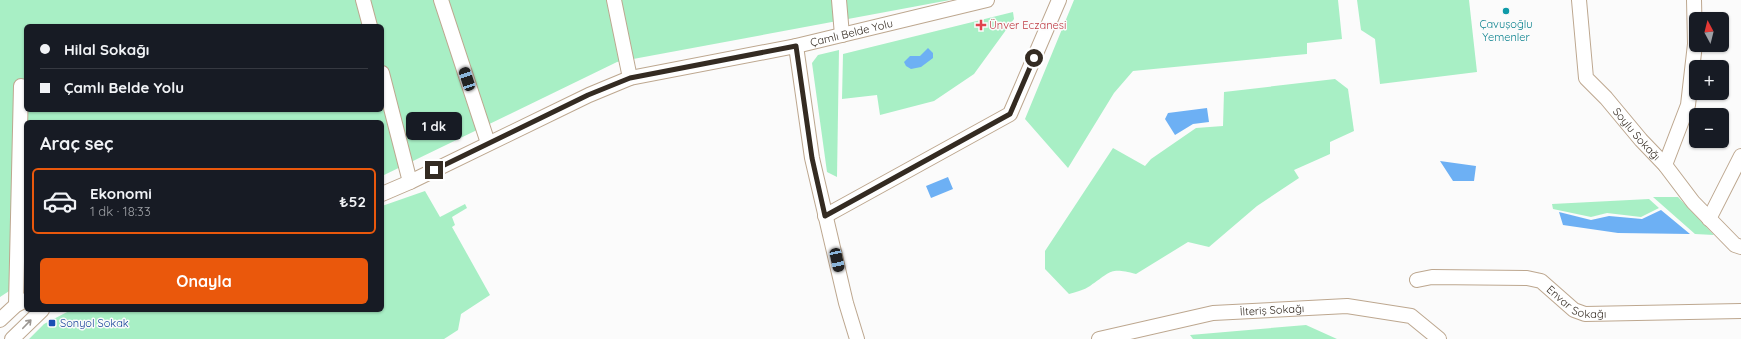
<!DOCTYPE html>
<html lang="tr">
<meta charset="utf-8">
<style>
body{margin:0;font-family:Quicksand,sans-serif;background:#242831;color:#f1f3f6;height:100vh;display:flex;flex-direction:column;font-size:15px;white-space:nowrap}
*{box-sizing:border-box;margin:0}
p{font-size:13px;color:#9ea1a6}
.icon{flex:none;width:22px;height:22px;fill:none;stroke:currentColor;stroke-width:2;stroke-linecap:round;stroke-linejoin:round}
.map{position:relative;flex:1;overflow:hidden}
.panel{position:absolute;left:24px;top:120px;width:360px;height:192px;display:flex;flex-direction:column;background:#171b24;border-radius:6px;box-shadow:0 1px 3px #0004}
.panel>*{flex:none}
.hud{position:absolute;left:24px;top:24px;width:360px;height:88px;border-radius:6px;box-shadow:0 1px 3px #0004;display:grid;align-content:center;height:88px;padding:0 16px;background:#171b24}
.needle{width:26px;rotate:353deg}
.fabs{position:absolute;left:1689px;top:12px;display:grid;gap:8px}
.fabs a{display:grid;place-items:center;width:40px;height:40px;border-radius:6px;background:#171b24;box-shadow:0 1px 3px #0004;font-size:20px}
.end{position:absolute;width:18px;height:18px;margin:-9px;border:5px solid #342b22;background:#fff;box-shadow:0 0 0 2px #fff}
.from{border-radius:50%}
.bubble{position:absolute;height:28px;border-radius:6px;background:#171b24;box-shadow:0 1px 3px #0004;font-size:13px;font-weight:800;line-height:28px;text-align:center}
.car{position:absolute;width:12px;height:24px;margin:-12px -6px;border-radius:5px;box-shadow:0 0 3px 1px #0007;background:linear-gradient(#222 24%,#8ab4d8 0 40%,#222 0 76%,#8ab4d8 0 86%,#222 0)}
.hud b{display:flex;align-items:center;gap:14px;height:38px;font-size:15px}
.hud b+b{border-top:1px solid #363941}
.hud i{width:10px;height:10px;background:#f1f3f6}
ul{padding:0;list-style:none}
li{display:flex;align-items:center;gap:12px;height:66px;margin:0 8px 6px;padding:0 8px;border:2px solid transparent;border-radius:6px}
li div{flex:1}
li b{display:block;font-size:15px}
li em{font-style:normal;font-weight:800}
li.active{border-color:#ea580c}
li>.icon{width:36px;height:36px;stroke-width:1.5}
h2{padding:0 16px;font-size:18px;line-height:48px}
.button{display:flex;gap:8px;margin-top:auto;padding:8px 16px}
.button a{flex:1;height:46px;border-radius:6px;background:#ea580c;color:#fff;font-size:16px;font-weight:800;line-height:46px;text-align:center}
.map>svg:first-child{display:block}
.green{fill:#a8efc5;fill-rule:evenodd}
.water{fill:#6db0f4}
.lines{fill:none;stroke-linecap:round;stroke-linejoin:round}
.minor-casing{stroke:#bda78f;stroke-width:16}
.minor{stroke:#fff;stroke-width:14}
.oneway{stroke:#9a9590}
.route{stroke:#342b22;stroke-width:5}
.culture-dot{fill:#0f9aa8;stroke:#fbfbfb;stroke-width:1.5}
.health-dot{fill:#e0444e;stroke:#fbfbfb;stroke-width:1.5}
.transit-dot{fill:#1a4fb4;stroke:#fbfbfb;stroke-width:1.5}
.labels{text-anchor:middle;stroke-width:3;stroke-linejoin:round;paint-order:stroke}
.culture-label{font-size:11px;fill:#0d838f;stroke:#fbfbfb}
.health-label{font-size:11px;fill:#be3a42;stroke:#fbfbfb;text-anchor:start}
.street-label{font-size:11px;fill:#342b22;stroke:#fbfbfb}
.transit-label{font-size:11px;fill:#164399;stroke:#fbfbfb;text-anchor:start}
</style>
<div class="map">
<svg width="1741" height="339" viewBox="0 0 1741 339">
<rect width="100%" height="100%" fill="#fbfbfb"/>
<!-- green -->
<path class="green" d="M 0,0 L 950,0 L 617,62 L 382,176 L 382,122 L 26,122 L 26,280 L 0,297 ZM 26,26 L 382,26 L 382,110 L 26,110 Z
M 1074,0 L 1338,0 L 1342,39 L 1307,43 L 1307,54 L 1133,71 L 1114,93 L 1068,168 L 1025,119 Z
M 1357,0 L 1469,0 L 1477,72 L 1380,84 L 1375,39 L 1361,30 Z
M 1013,12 L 1014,19 L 974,74 L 934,101 L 880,115 L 877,95 L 842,99 L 843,54 Z
M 839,50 L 837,177 L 827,172 L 812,63 L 818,55 Z
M 1335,79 L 1348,89 L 1354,131 L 1330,142 L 1330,154 L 1294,170 L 1299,178 L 1257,206 L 1209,247 L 1188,242 L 1136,274 C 1109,267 1111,272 1090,286 C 1084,290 1076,292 1069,294 L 1045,269 L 1045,251 L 1113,148 L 1145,166 L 1151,159 L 1196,128 L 1223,126 L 1224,92 Z
M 425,191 L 440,217 L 465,204 L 467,208 L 452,217 L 455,225 L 452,227 L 490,295 L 461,314 L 458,330 L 444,339 L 29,339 L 44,324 L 71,310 L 382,310 L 382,206 Z
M 1653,197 L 1678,197 L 1714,235 L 1695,234 Z
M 1649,199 L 1659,208 L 1641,217 L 1607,213 L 1591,217 L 1553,209 L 1552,204 Z
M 1306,325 L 1337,339 L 1193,339 L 1190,335 Z"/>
<!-- water -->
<path class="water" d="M 928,48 L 933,53 L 933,58 L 921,67 L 911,69 L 906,66 L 904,62 L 910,56 L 920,56 Z
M 1207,108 L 1209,122 L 1193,124 L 1175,135 L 1165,119 L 1168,113 Z
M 1440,161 L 1476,166 L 1474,181 L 1453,181 Z
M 948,177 L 953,189 L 931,198 L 926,186 Z
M 1661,210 L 1690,234 L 1618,233 L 1563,225 L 1559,212 L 1591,220 L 1609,216 L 1642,219 Z"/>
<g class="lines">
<defs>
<g id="minor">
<path d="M 363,0 L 370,26"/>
<path d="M 441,0 L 488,143"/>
<path d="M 614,0 L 630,78"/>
<path d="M 839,0 L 842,35"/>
<path id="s1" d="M 1579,0 L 1586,78 L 1606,98 L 1641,140 L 1665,165 L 1693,202 L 1735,245 L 1741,247"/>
<path d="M 796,46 L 812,158 L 846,303 L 857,339"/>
<path d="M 382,73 L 410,182"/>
<path d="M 1665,165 L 1688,105 L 1695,44 L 1694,0"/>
<path id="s2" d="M 382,194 L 410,182 L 589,95 L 630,78 L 796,46 L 987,0"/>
<path d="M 825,216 L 1010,114 L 1059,0"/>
<path d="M 1709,219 L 1741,156"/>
<path id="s3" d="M 1417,280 L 1432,277 L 1527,278 L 1541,281 L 1574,310 L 1585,314 L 1741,311"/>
<path d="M 16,305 L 21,86"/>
<path d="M 0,320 L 16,305 L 26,300"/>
<path d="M 12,339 L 42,310"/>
<path id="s4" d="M 1099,339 L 1213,313 L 1347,306 L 1411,316 L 1439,339"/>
</g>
</defs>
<!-- minor casing -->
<use href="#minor" class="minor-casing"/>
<!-- minor -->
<use href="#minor" class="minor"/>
</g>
<!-- one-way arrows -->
<defs><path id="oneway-shaft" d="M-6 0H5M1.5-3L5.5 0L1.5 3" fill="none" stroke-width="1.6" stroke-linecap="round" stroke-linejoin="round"/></defs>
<use class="oneway" href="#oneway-shaft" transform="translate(27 324) rotate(-46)"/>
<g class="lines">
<!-- route -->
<path class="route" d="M 434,170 L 588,95 L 630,78 L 796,46 L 812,158 L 825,216 L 1010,114 L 1034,58"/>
</g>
<!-- markers -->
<circle class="culture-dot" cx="1506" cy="11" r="4"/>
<path class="health-dot" d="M979 19h4v4h4v4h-4v4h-4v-4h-4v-4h4z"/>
<rect class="transit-dot" x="48" y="319" width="8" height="8" rx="2"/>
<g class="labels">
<!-- culture labels -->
<g class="culture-label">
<text x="1506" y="28">Çavuşoğlu<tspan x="1506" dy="13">Yemenler</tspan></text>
</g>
<!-- health labels -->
<g class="health-label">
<text x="989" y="29">Ünver Eczanesi</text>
</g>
<!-- street labels -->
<g class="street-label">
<text dy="4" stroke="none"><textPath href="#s2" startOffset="500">Çamlı Belde Yolu</textPath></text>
<text dy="4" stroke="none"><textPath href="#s1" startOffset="154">Soylu Sokağı</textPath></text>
<text dy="4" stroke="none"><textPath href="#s3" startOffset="168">Envar Sokağı</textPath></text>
<text dy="4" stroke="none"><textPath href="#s4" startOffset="176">İlteriş Sokağı</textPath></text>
</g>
<!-- transit labels -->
<g class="transit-label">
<text x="60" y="327">Sonyol Sokak</text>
</g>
</g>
</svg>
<div class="fabs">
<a><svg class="needle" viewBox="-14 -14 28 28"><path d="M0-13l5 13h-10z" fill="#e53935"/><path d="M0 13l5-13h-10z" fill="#9ea1a6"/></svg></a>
<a>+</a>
<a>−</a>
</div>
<i class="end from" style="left:1034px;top:58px"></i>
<i class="end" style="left:434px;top:170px"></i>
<div class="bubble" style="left:406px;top:112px;width:56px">1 dk</div>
<i class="car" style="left:467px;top:79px;rotate:342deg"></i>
<i class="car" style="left:837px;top:260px;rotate:168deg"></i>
<div class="hud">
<b><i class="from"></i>Hilal Sokağı</b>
<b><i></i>Çamlı Belde Yolu</b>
</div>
<section class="panel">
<h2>Araç seç</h2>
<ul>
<li class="active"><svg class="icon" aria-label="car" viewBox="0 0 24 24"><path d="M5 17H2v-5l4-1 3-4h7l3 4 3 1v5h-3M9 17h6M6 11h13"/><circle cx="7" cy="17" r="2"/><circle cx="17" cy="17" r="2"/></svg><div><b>Ekonomi</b><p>1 dk · 18:33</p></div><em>₺52</em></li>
</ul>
<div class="button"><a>Onayla</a></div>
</section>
</div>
